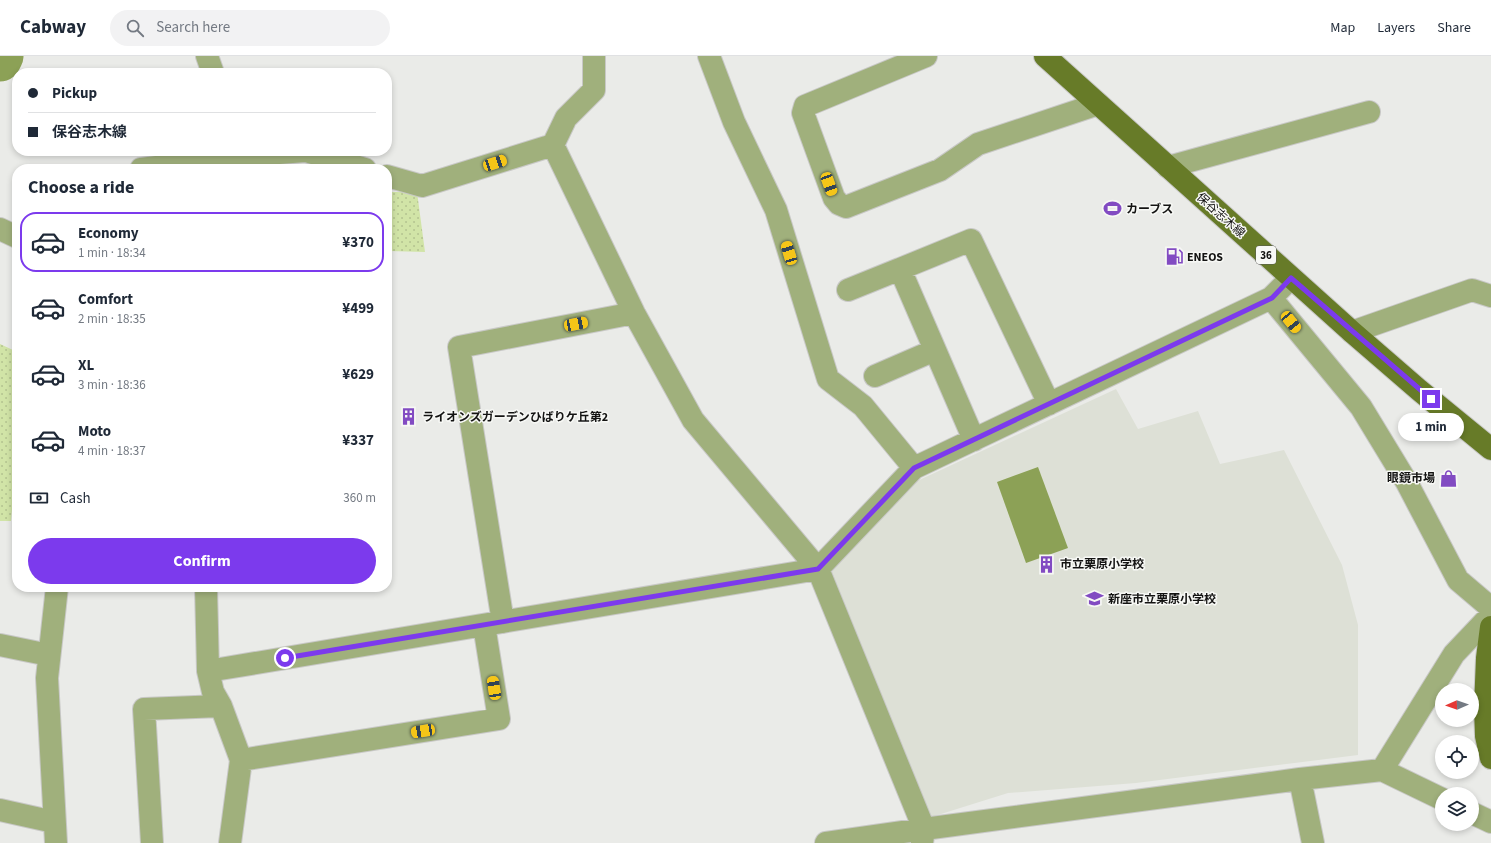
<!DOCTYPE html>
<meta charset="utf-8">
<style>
body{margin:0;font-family:"Source Sans 3","Noto Sans JP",sans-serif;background:#f2f2f3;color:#1f2937;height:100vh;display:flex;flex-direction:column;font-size:15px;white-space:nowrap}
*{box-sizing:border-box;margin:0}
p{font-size:13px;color:#747a83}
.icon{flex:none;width:22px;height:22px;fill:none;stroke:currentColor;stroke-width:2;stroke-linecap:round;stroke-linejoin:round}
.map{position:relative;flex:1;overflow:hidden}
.details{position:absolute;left:12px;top:108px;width:380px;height:428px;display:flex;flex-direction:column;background:#fff;border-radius:16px;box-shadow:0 2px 6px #0003}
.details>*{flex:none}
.banner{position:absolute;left:12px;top:12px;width:380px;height:88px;border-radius:16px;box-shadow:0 2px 6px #0003;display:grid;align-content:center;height:88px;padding:0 16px;background:#fff}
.needle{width:26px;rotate:268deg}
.controls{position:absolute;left:1435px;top:627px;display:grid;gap:8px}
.controls a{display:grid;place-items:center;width:44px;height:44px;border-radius:50%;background:#fff;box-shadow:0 2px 6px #0003;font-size:20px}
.end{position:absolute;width:18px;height:18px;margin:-9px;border:5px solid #7c3aed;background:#fff;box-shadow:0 0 0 2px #fff}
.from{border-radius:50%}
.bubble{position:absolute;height:28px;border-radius:14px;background:#fff;box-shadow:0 2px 6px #0003;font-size:13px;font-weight:700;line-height:28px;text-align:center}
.car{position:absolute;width:12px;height:24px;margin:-12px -6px;border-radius:5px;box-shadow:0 0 3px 1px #0007;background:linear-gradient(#f5c518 24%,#345 0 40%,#f5c518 0 76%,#345 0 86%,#f5c518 0)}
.banner b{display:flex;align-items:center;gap:14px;height:38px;font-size:15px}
.banner b+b{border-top:1px solid #e0e1e3}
.banner i{width:10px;height:10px;background:#1f2937}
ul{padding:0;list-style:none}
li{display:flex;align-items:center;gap:12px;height:60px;margin:0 8px 6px;padding:0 8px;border:2px solid transparent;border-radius:16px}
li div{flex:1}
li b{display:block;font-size:15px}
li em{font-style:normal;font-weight:700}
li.current{border-color:#7c3aed}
li>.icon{width:36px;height:36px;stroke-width:1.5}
h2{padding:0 16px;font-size:18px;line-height:48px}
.pay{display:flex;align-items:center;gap:10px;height:44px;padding:0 16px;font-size:15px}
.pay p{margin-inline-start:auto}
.action{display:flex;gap:8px;margin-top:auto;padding:8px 16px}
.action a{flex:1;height:46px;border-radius:24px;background:#7c3aed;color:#fff;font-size:16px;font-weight:700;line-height:46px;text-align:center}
header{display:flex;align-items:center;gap:24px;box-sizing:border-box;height:56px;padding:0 20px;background:#fff;border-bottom:1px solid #e0e1e3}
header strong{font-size:19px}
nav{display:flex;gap:22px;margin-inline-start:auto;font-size:14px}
.search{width:280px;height:36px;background:#f2f2f3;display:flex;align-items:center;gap:10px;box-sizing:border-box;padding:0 14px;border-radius:22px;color:#747a83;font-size:15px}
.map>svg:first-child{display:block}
.built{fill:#dde0d6}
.park{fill:url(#park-dots)}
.water{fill:#8ca156}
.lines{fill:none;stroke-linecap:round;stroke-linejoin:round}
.river{stroke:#8ca156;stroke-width:43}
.minor-casing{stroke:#c8c8c6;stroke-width:24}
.major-casing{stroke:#c8c8c6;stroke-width:24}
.minor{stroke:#a0b07c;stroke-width:22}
.major{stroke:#677b28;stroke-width:22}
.route{stroke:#7c3aed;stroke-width:5}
.labels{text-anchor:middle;stroke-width:3;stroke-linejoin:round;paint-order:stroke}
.shield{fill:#f7f8f5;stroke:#575856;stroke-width:1}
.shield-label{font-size:11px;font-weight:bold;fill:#131312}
.poi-label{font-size:12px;font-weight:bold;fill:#131312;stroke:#f7f8f5;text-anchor:start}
.street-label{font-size:12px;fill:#131312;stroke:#f7f8f5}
</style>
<header>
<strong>Cabway</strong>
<div class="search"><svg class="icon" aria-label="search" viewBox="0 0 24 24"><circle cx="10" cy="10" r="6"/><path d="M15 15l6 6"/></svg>Search here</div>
<nav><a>Map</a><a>Layers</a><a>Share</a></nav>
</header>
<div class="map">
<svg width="1491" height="787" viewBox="0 0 1491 787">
<defs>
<pattern id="park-dots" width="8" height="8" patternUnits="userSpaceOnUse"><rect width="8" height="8" fill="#d1e4a7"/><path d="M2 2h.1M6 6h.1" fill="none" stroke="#b3c38f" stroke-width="1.8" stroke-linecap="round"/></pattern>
</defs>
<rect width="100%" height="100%" fill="#eaebe8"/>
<!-- built -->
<path class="built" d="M 1116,333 L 1138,373 L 1198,355 L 1220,408 L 1284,394 L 1342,509 L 1358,569 L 1358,699 L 1136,727 L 1008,737 L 925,763 L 828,517 L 915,426 Z"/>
<!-- park -->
<path class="park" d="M 387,136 L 417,136 L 425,196 L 389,195 L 387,178 Z
M 0,288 L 13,294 C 21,351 16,408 11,465 L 0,465 Z"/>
<!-- water -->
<path class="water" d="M 1038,411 L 1068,492 L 1026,507 L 997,426 Z"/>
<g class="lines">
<!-- river -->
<path class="river" d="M 0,4 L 2,0"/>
<defs>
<path id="minor" d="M 207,0 L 213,17
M 594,0 L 594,34 L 566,62 L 553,89 L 634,257 L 693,364 L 818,513 L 924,773 L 826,787
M 709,0 L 734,66 L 776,154 L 828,323 L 863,350 L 914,412
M 926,0 L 805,50 L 803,57 L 834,142 L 839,148 L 846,151 L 940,114 L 978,88 L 1098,48
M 306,95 L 365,113
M 1168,111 L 1369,56
M 141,113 L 242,100 L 305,95
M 387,120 L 422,130 L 553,89
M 0,173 L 17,181
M 848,234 L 900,213
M 1271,242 L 1361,351 L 1406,425 L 1458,524 L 1491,552
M 1352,276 L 1472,234 L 1491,240
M 875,320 L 935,294
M 974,384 L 900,213 L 971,184 L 1049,348
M 206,531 L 208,615 L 213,636 L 221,650 L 241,704 L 230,787
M 503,566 L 459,291 L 634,257
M 0,589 L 49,599
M 208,615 L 818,513 L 914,412 L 1271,242 L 1291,222
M 241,704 L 499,663 L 484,569
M 1382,714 L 1442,743
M 1300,723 L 1313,787
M 0,754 L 54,766
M 1472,757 L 1491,766
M 56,787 L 47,622 L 57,531
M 152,787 L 144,653 L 221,650
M 922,787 L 924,773 L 1300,723 L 1382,714 L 1454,598 L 1491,559"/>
<path id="major" d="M 1045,0 L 1352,276 L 1419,334 L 1491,393
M 1491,571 L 1487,602 L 1485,651 L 1486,680 L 1491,702"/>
</defs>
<!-- minor casing -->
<use href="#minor" class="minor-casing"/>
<!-- major casing -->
<use href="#major" class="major-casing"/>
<!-- minor -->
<use href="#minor" class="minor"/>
<!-- major -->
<use href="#major" class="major"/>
</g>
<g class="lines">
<!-- route -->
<path class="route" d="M 285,602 L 818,513 L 914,412 L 1272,242 L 1291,222 L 1431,343"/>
</g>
<!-- icons -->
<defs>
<symbol id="stadium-bare" viewBox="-9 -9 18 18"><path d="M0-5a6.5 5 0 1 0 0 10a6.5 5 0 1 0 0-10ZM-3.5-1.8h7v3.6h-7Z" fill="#824bc2" stroke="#f7f8f5" stroke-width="2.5" paint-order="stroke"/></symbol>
<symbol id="fuel-bare" viewBox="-9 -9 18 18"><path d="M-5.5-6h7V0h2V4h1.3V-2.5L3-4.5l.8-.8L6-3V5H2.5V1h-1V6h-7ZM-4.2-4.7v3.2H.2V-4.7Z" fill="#824bc2" stroke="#f7f8f5" stroke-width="2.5" paint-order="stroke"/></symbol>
<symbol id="building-bare" viewBox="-9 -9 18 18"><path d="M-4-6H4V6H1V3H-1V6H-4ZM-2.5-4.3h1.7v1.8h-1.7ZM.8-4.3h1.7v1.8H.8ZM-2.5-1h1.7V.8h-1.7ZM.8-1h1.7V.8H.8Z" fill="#824bc2" stroke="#f7f8f5" stroke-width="2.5" paint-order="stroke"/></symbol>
<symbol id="shop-bare" viewBox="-9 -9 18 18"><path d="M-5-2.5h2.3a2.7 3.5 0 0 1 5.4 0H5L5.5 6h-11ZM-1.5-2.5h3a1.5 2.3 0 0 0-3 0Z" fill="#824bc2" stroke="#f7f8f5" stroke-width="2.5" paint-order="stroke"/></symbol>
<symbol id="school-bare" viewBox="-9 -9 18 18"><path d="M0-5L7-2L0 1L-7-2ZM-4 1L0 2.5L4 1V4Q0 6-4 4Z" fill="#824bc2" stroke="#f7f8f5" stroke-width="2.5" paint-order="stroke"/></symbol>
</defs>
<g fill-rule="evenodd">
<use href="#stadium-bare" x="1100" y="140" width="25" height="25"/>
<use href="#fuel-bare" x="1162" y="188" width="25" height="25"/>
<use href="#building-bare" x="396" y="348" width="25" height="25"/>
<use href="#shop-bare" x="1436" y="410" width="25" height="25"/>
<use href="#building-bare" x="1034" y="496" width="25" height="25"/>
<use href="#school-bare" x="1082" y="530" width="25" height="25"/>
</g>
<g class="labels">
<!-- shield labels -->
<rect class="shield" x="1256" y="190" width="20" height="18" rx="3"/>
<g class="shield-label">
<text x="1266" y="203">36</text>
</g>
<!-- poi labels -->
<g class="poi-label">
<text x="1126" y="157">カーブス</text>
<text x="1187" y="205">ENEOS</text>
<text x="422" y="365">ライオンズガーデンひばりケ丘第2</text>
<text x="1435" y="426" text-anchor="end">眼鏡市場</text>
<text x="1060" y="512">市立栗原小学校</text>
<text x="1108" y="547">新座市立栗原小学校</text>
</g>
<!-- street labels -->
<g class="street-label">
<text transform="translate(1221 159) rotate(42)" y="4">保谷志木線</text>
</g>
</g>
</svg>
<div class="controls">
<a><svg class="needle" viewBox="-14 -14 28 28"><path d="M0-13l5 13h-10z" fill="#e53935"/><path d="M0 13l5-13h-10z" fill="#747a83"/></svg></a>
<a><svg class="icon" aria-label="locate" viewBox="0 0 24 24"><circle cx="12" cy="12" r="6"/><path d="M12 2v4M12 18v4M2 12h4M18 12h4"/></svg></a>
<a><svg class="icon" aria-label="layers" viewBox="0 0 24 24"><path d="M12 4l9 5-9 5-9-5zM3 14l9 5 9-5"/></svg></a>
</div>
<i class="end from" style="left:285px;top:602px"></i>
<i class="end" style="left:1431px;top:343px"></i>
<div class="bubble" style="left:1398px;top:357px;width:66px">1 min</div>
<i class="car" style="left:495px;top:107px;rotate:72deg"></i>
<i class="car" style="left:829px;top:128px;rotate:160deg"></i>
<i class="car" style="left:789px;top:197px;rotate:343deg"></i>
<i class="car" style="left:1291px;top:266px;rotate:141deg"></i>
<i class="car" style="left:576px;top:268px;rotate:79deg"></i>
<i class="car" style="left:494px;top:632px;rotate:351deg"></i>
<i class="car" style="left:423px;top:675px;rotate:261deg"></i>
<div class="banner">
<b><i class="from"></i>Pickup</b>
<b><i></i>保谷志木線</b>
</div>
<section class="details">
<h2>Choose a ride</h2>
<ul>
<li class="current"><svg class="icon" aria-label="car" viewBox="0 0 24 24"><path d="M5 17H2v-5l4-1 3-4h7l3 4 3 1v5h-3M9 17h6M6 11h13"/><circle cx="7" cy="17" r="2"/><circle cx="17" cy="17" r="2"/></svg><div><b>Economy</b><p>1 min · 18:34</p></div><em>¥370</em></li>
<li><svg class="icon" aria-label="car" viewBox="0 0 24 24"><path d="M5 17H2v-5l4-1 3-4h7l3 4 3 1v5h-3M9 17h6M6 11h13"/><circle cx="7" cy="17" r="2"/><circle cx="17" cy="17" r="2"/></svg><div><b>Comfort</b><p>2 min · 18:35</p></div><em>¥499</em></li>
<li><svg class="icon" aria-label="car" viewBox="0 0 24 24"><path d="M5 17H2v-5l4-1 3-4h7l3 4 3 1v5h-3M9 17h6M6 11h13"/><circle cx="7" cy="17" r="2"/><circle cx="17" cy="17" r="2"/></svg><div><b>XL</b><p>3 min · 18:36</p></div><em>¥629</em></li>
<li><svg class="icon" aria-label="car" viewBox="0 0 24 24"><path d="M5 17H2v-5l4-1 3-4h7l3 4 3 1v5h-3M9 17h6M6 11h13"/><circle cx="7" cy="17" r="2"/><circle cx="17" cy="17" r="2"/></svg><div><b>Moto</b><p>4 min · 18:37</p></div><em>¥337</em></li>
</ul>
<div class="pay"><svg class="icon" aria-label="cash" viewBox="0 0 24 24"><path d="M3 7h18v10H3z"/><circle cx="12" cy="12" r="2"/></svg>Cash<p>360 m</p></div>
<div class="action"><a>Confirm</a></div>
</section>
</div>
